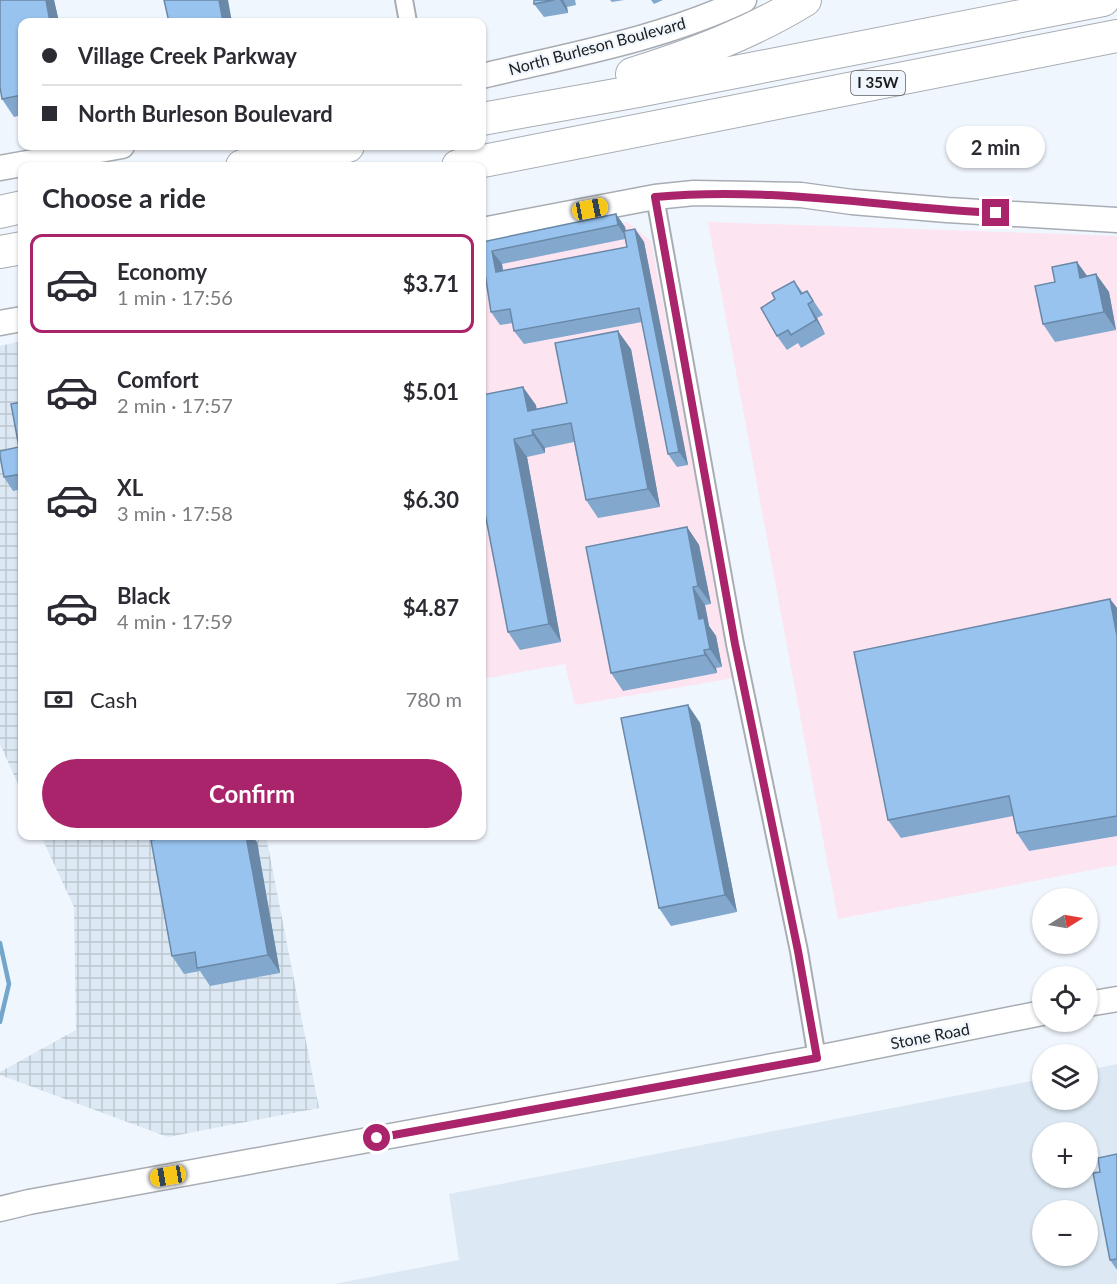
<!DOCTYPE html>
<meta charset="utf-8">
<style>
body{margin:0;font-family:Lato,sans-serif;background:#f2f2f3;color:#2b2b33;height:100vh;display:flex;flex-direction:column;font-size:22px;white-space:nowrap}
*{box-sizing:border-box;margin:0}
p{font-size:20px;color:#7c7c81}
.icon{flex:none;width:33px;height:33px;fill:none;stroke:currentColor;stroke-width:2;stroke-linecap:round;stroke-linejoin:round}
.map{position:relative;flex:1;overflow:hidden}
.details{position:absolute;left:18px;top:162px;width:468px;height:678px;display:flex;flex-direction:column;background:#fff;border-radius:12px;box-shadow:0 2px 4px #0004}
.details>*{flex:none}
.hud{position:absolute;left:18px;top:18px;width:468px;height:132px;border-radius:12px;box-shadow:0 2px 4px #0004;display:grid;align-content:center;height:132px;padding:0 24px;background:#fff}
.needle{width:39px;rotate:79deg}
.fabs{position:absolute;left:1032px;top:888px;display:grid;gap:12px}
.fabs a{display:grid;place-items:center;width:66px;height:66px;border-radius:50%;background:#fff;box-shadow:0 2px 4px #0004;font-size:30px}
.end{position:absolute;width:27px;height:27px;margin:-14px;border:8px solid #aa246b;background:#fff;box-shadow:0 0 0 3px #fff}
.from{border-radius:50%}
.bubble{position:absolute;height:42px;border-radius:21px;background:#fff;box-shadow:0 2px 4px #0004;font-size:20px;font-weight:700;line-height:42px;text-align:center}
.car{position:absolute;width:18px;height:36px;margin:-18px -9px;border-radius:8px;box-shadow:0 0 4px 2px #0007;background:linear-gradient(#f5c518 24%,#345 0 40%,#f5c518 0 76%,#345 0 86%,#f5c518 0)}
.hud b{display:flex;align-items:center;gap:21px;height:57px;font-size:22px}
.hud b+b{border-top:2px solid #e1e1e2}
.hud i{width:15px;height:15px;background:#2b2b33}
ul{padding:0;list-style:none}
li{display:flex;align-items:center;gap:18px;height:99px;margin:0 12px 9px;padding:0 12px;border:3px solid transparent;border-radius:12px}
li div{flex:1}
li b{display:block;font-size:22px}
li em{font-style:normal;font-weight:700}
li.current{border-color:#aa246b}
li>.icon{width:54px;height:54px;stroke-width:1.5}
h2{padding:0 24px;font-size:27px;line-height:72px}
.pay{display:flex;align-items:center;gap:15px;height:66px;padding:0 24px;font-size:22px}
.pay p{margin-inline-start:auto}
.primary-button{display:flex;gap:12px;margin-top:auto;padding:12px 24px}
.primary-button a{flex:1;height:69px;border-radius:36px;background:#aa246b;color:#fff;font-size:24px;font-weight:700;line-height:69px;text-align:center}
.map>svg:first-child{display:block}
.commercial{fill:#fce4f0}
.industrial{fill:url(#industrial-grid)}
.built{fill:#dce8f3;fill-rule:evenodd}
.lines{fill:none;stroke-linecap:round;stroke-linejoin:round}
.stream{stroke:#74a6cc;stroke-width:4.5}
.street-casing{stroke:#a8adb4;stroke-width:20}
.secondary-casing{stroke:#a8adb4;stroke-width:27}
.highway-casing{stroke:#a8adb4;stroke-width:34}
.street{stroke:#fff;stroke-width:16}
.secondary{stroke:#fff;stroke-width:24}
.highway{stroke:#fff;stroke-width:32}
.wall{fill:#83a8ce;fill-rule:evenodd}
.shaded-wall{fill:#6a88a7}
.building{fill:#98c3ef;stroke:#6a88a7;stroke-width:1.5}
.route{stroke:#aa246b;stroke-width:8}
.labels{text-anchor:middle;stroke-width:4.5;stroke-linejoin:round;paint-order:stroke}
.shield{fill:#f0f6fd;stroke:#5b5e62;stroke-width:1.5}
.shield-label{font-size:15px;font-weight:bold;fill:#1b1d1f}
.street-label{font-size:16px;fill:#1b1d1f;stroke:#f0f6fd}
</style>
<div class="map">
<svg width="1117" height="1284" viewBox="0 0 1117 1284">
<defs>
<pattern id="industrial-grid" width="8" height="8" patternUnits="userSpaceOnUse" patternTransform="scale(1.5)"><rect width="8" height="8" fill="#dce8f3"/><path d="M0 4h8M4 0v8" fill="none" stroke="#bcc7d0"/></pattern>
</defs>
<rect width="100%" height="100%" fill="#f0f6fd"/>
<!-- commercial -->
<path class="commercial" d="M 627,222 L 651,241 L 734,678 L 575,705 L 565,664 L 482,679 L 482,252 Z
M 708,222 L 1117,236 L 1117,865 L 838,919 Z"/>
<!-- industrial -->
<path class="industrial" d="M 22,341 L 22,793 L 0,744 L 0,346 Z
M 41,836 L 266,836 L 319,1108 L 168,1137 L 0,1075 L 0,1072 L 76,1030 L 74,907 Z"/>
<!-- built -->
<path class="built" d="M 1117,1064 L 1117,1284 L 334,1284 L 459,1260 L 449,1194 L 1042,1079 L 1042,1100 L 1088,1100 L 1088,1070 ZM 1042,1132 L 1088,1132 L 1088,1178 L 1042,1178 ZM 1042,1210 L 1088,1210 L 1088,1256 L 1042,1256 Z"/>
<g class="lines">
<!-- stream -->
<path class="stream" d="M 0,943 L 9,984 L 0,1022"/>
<defs>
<path id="street" d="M 404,0 L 408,22
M 655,197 L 735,644 L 799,951 L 817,1058"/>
<path id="secondary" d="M 482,76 C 570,55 662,39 744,0
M 0,168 L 122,146
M 482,230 L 655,197 L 694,193 L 801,195 L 852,202 L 947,210 L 1117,220
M 0,323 L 22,319
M 1088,1004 L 1117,999
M 0,1209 L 29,1202 L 817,1058 L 1042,1013"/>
<path id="highway" d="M 632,74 C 693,55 751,33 805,0
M 482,119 L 638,91 L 1103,0
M 242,166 L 348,146
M 458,166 L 1117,36
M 0,212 L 22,207
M 0,252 L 22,248"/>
</defs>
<!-- street casing -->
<use href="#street" class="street-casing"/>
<!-- secondary casing -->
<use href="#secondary" class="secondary-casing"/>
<!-- highway casing -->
<use href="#highway" class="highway-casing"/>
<!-- street -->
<use href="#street" class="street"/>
<!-- secondary -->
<use href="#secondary" class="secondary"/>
<!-- highway -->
<use href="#highway" class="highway"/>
</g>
<!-- wall -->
<path class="wall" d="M 0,0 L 54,0 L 59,22 L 22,22 L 22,115 L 14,117 L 2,99 Z
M 534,0 L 575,0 L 576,5 L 567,7 L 568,13 L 544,17 L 534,4 Z
M 610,0 L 624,0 L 612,2 Z
M 651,0 L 663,0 L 654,4 Z
M 616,214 L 625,227 L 626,231 L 635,229 L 644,242 L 688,465 L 677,467 L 668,454 L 642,322 L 524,344 L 514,331 L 513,323 L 500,325 L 491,312 L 482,254 ZM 625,239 L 627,247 L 503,271 L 502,264 Z
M 1077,262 L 1087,276 L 1096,274 L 1109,292 L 1116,330 L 1055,342 L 1043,324 L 1055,282 Z
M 794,281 L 803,293 L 807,291 L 823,315 L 817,318 L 825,334 L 801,348 L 798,343 L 787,350 L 777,336 L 775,299 Z
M 631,349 L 660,507 L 598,518 L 586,500 L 574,442 L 545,448 L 545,453 L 527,457 L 561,642 L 520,650 L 508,632 L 487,524 L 482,515 L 482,395 L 536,405 L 536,409 L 567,403 Z
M 22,402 L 22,489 L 13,491 L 4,477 L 19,447 Z
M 687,527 L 699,545 L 711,604 L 705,605 L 709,626 L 716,636 L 722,667 L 716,668 L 717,673 L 623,691 L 611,673 Z
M 1110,599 L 1117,608 L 1117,836 L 1029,851 L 1017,833 L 1013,816 L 901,838 L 888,820 Z
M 688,705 L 700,723 L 737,912 L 671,926 L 659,908 Z
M 257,842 L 280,973 L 210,986 L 200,971 L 184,974 L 172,956 Z
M 1117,1154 L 1117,1270 L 1110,1260 L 1100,1172 Z"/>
<!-- shaded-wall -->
<path class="shaded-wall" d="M 46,0 L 54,0 L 59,22 L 50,22 Z
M 219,0 L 228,0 L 232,22 L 223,22 Z
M 560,0 L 563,0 L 567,7 L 568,13 Z
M 616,214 L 625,227 L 627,239 L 618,225 Z
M 635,229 L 644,242 L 688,465 L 679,452 Z
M 492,251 L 502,264 L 505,285 L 496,272 Z
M 1077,262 L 1090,280 L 1080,278 Z
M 1096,274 L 1109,292 L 1116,330 L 1104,312 Z
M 808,304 L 817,318 L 825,334 L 816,320 Z
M 618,331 L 631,349 L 660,507 L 648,489 Z
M 523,387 L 536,405 L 540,429 L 528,411 Z
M 532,430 L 545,448 L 545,453 L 533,435 Z
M 514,439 L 527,457 L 561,642 L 549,624 Z
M 687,527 L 699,545 L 711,604 L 698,586 Z
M 693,587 L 705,605 L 709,626 L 716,636 L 722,667 L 710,649 L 699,619 Z
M 1110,599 L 1117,608 L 1117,636 Z
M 704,650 L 716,668 L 717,673 L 705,655 Z
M 688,705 L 700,723 L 737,912 L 725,895 Z
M 246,836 L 252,836 L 257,842 L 280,973 L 268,955 Z"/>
<!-- building -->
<path class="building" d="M 0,0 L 46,0 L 50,22 L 22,22 L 22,36 L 20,36 L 22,50 L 22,95 L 2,99 L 0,87 Z
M 164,0 L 219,0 L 223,22 L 169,22 Z
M 534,0 L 554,0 L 534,4 Z
M 616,214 L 618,225 L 492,251 L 496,272 L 627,247 L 624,231 L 635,229 L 679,452 L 668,454 L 639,308 L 514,331 L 510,309 L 491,312 L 482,254 L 482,242 Z
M 1077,262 L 1080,278 L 1096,274 L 1104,312 L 1043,324 L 1035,286 L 1055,282 L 1052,267 Z
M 794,281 L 801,294 L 807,291 L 813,301 L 808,304 L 816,320 L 791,335 L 788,330 L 777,336 L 761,308 L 775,299 L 772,293 Z
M 618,331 L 648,489 L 586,500 L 571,423 L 532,430 L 533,435 L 514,439 L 549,624 L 508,632 L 484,508 L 482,508 L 482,395 L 523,387 L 528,411 L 567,403 L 555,343 Z
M 22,402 L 22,474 L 4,477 L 0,456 L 0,451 L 19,447 L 11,404 Z
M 687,527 L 698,586 L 693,587 L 699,619 L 704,618 L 710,649 L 704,650 L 705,655 L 611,673 L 586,547 Z
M 1110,599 L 1117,636 L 1117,816 L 1017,833 L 1009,796 L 888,820 L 854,652 Z
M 688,705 L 725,895 L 659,908 L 621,718 Z
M 177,836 L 246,836 L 268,955 L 197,968 L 195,952 L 172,956 L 151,840 Z
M 1117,1154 L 1117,1259 L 1110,1260 L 1093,1173 L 1100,1172 L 1098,1158 Z"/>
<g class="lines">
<!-- route -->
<path class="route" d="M 377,1138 L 817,1058 L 798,951 L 735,644 L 655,197 C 769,186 882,207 996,213"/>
</g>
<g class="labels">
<!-- shield labels -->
<rect class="shield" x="851" y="71" width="54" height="24" rx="4.5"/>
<g class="shield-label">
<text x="878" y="88">I 35W</text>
</g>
<!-- street labels -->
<g class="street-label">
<text transform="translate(597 46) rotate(-15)" y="6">North Burleson Boulevard</text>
<text transform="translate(930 1036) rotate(-11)" y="6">Stone Road</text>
</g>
</g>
</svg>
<div class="fabs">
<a><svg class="needle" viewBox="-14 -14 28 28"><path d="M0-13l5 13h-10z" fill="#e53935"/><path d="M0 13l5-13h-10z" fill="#7c7c81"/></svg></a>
<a><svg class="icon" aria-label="locate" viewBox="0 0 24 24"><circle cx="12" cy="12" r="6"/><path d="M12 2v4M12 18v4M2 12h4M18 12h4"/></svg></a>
<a><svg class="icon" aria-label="layers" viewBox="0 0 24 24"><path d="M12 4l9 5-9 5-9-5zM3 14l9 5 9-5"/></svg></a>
<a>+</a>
<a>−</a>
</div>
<i class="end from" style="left:377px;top:1138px"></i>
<i class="end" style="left:996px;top:213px"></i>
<div class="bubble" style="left:946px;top:126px;width:99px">2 min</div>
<i class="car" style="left:590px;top:209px;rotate:79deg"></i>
<i class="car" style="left:168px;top:1176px;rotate:260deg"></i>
<div class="hud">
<b><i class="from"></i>Village Creek Parkway</b>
<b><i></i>North Burleson Boulevard</b>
</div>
<section class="details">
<h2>Choose a ride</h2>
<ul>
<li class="current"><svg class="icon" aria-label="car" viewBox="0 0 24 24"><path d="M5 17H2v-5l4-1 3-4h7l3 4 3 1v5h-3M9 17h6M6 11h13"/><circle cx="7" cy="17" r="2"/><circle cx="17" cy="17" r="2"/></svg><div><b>Economy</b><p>1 min · 17:56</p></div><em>$3.71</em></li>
<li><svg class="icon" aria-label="car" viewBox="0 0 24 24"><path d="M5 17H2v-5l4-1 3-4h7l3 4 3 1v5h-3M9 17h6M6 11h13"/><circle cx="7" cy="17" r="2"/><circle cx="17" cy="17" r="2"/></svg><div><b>Comfort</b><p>2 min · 17:57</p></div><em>$5.01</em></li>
<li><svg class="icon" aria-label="car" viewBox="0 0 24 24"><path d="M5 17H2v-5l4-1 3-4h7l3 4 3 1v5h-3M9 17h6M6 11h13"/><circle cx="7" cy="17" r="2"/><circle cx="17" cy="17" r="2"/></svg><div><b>XL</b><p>3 min · 17:58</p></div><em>$6.30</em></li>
<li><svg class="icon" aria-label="car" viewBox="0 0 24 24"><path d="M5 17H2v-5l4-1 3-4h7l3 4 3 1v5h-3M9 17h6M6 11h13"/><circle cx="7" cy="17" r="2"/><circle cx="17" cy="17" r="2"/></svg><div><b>Black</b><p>4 min · 17:59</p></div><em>$4.87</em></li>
</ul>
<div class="pay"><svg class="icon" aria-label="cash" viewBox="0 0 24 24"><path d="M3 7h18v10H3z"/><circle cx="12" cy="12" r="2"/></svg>Cash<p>780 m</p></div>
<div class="primary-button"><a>Confirm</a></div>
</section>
</div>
